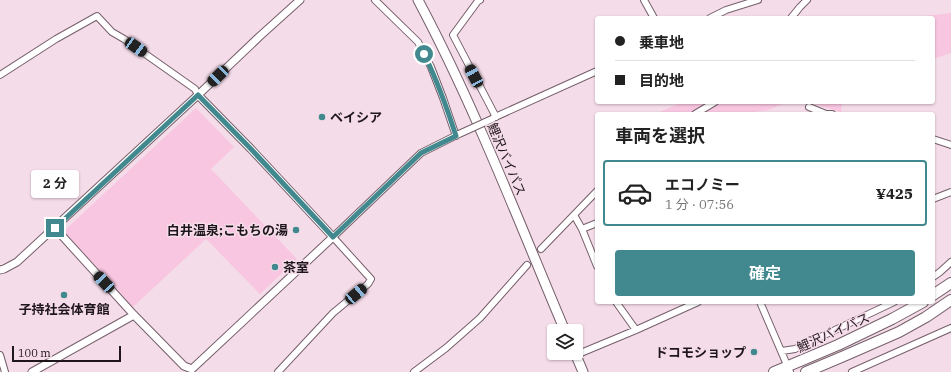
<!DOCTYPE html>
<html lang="ja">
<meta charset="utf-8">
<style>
body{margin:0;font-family:"IBM Plex Serif","Noto Sans JP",serif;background:#f2f2f2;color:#222;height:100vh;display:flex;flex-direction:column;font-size:15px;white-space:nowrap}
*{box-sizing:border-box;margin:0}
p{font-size:13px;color:#767676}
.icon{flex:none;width:22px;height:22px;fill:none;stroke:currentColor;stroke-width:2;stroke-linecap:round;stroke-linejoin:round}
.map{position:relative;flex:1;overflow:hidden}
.panel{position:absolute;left:595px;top:112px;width:340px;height:192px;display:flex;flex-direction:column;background:#fff;border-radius:4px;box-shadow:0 1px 3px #0004}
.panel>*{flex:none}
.banner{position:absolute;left:595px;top:16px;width:340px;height:88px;border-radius:4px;box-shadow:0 1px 3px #0004;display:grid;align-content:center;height:88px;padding:0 20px;background:#fff}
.controls{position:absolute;left:547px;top:324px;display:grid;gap:8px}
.controls a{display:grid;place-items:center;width:36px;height:36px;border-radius:4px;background:#fff;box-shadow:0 1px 3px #0004;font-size:20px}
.scale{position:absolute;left:12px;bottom:10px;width:109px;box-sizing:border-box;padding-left:4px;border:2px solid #1f161b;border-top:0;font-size:11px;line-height:14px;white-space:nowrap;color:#1f161b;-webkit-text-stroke:3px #f5dce9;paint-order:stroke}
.end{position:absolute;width:18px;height:18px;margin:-9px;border:5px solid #41898e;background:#fff;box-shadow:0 0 0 2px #fff}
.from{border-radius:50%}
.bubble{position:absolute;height:28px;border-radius:4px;background:#fff;box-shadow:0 1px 3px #0004;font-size:13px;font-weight:700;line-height:28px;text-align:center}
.car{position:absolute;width:12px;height:24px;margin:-12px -6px;border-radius:5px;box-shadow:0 0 3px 1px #0007;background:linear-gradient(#222 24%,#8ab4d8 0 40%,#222 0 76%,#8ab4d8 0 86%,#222 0)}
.banner b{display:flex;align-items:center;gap:14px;height:38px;font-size:15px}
.banner b+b{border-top:1px solid #e0e0e0}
.banner i{width:10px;height:10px;background:#222}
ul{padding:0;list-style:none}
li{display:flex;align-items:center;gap:12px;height:66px;margin:0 8px 6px;padding:0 12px;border:2px solid transparent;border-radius:4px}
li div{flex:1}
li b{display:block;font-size:15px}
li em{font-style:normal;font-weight:700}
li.on{border-color:#41898e}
li>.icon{width:36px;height:36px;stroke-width:1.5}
h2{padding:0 20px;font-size:18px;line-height:48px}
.action{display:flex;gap:8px;margin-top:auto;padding:8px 20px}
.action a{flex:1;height:46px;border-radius:4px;background:#41898e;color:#fff;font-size:16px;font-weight:700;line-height:46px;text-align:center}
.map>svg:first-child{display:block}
.green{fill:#f9c6e1}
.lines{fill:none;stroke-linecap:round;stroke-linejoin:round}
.minor-casing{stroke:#755f6a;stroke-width:8}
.tertiary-casing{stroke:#755f6a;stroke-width:9}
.primary-casing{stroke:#755f6a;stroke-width:11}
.trunk-casing{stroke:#755f6a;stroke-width:12}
.minor{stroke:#fff;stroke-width:6}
.tertiary{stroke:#fff;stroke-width:7}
.primary{stroke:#fff;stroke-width:9}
.trunk{stroke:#fff;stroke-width:10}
.minor-bridge-casing{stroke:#755f6a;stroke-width:8;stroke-linecap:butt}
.minor-bridge{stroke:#fff;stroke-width:6}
.route{stroke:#41898e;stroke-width:5}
.poi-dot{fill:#41898e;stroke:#f5dce9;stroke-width:1.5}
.labels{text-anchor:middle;stroke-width:3;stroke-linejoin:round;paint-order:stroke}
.poi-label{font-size:13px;font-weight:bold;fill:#1f161b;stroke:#f5dce9;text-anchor:start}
.street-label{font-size:13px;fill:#1f161b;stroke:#f5dce9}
</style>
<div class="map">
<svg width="951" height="372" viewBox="0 0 951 372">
<rect width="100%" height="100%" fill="#f5dce9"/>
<!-- green -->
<path class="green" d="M 951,13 L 951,53 L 933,59 L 933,18 L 922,18 L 926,16 Z
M 688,102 L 788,102 L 768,110 L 746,113 L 655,114 L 678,104 Z
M 807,102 L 842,102 L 841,112 Z
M 196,108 L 234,147 L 211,169 L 297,259 L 260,294 L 206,239 L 133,307 L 64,231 Z"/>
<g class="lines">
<defs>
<path id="minor" d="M 375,0 L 418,42 L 431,67 L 443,98 L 456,136
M 480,0 L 478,1 L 453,35 L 496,117
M 644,0 L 654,18
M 710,18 L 726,10 L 758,0
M 791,18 L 800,7 L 807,0
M 0,75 L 56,39 L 97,16 L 112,32 L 124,39 L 195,89 L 198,95
M 809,107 L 826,114 L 832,114
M 695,114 L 715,102
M 493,118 L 597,71
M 933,139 L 951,145
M 933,199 L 951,192
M 574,215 L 582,229 L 597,266
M 582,229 L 597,223
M 541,249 L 597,191
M 933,277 L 940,272 L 951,262
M 616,302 L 636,330
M 760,302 L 790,372
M 782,351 L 795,349 L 894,302
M 0,355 L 5,372
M 576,355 L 636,330 L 698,302
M 278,372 L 333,313 L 368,284 L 371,279 L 333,237 L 421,153 L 459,134
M 414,372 L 446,348 L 480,318 L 527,265
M 852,372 L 951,328"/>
<path id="tertiary" d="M 55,228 L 134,315 L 184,366 L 192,369 L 333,237 L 251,149 L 198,95
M 0,270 L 4,269 L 17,262 L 198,95 L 260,36 L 300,0
M 32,372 L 134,315"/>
<path id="primary" d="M 418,0 C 475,107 518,220 565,331
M 575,353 L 583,372"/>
<path id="trunk" d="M 933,295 L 951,283
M 774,372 L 838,345 L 892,319 L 923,302
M 806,372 L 844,356 L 899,332 L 926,317 L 951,300"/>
</defs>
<!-- minor casing -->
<use href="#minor" class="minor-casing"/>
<!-- tertiary casing -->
<use href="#tertiary" class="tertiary-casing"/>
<!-- primary casing -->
<use href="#primary" class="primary-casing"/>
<!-- trunk casing -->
<use href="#trunk" class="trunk-casing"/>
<!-- minor -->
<use href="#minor" class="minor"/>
<!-- tertiary -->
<use href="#tertiary" class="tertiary"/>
<!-- primary -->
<use href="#primary" class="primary"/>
<!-- trunk -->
<use href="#trunk" class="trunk"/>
<defs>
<path id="minor-bridge" d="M 459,134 L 492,119"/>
</defs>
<!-- minor-bridge casing -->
<use href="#minor-bridge" class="minor-bridge-casing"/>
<!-- minor-bridge -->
<use href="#minor-bridge" class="minor-bridge"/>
</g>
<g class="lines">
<!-- route -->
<path class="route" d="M 55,228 L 198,95 L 251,149 L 333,237 L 421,153 L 456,136 C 447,108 437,80 424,54"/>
</g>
<!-- markers -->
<g class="poi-dot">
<circle cx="322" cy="117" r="4"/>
<circle cx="296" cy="230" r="4"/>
<circle cx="275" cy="267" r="4"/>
<circle cx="64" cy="295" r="4"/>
<circle cx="754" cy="352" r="4"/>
</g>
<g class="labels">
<!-- poi labels -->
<g class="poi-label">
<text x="330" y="122">ベイシア</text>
<text x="288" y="235" text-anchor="end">白井温泉;こもちの湯</text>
<text x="283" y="272">茶室</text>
<text x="64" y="314" text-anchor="middle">子持社会体育館</text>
<text x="746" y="357" text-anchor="end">ドコモショップ</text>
</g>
<!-- street labels -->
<g class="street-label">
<text transform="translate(507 159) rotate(67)" y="5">鯉沢バイパス</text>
<text transform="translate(833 332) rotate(-24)" y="5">鯉沢バイパス</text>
</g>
</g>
</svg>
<div class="controls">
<a><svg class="icon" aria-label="layers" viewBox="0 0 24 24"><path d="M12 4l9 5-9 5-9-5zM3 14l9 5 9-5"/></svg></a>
</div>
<div class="scale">100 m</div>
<i class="end from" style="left:424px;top:54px"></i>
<i class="end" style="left:55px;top:228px"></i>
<div class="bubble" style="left:31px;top:170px;width:48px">2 分</div>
<i class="car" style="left:136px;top:47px;rotate:125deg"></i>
<i class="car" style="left:218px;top:76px;rotate:226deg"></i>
<i class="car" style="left:474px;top:76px;rotate:332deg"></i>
<i class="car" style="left:104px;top:282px;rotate:317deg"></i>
<i class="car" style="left:356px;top:294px;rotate:50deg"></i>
<div class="banner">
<b><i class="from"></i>乗車地</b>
<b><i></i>目的地</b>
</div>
<section class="panel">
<h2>車両を選択</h2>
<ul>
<li class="on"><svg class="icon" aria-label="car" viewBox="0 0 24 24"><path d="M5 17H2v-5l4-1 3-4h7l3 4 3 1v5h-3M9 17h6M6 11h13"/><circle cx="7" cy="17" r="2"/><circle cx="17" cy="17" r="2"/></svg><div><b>エコノミー</b><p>1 分 · 07:56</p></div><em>¥425</em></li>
</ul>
<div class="action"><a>確定</a></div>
</section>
</div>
